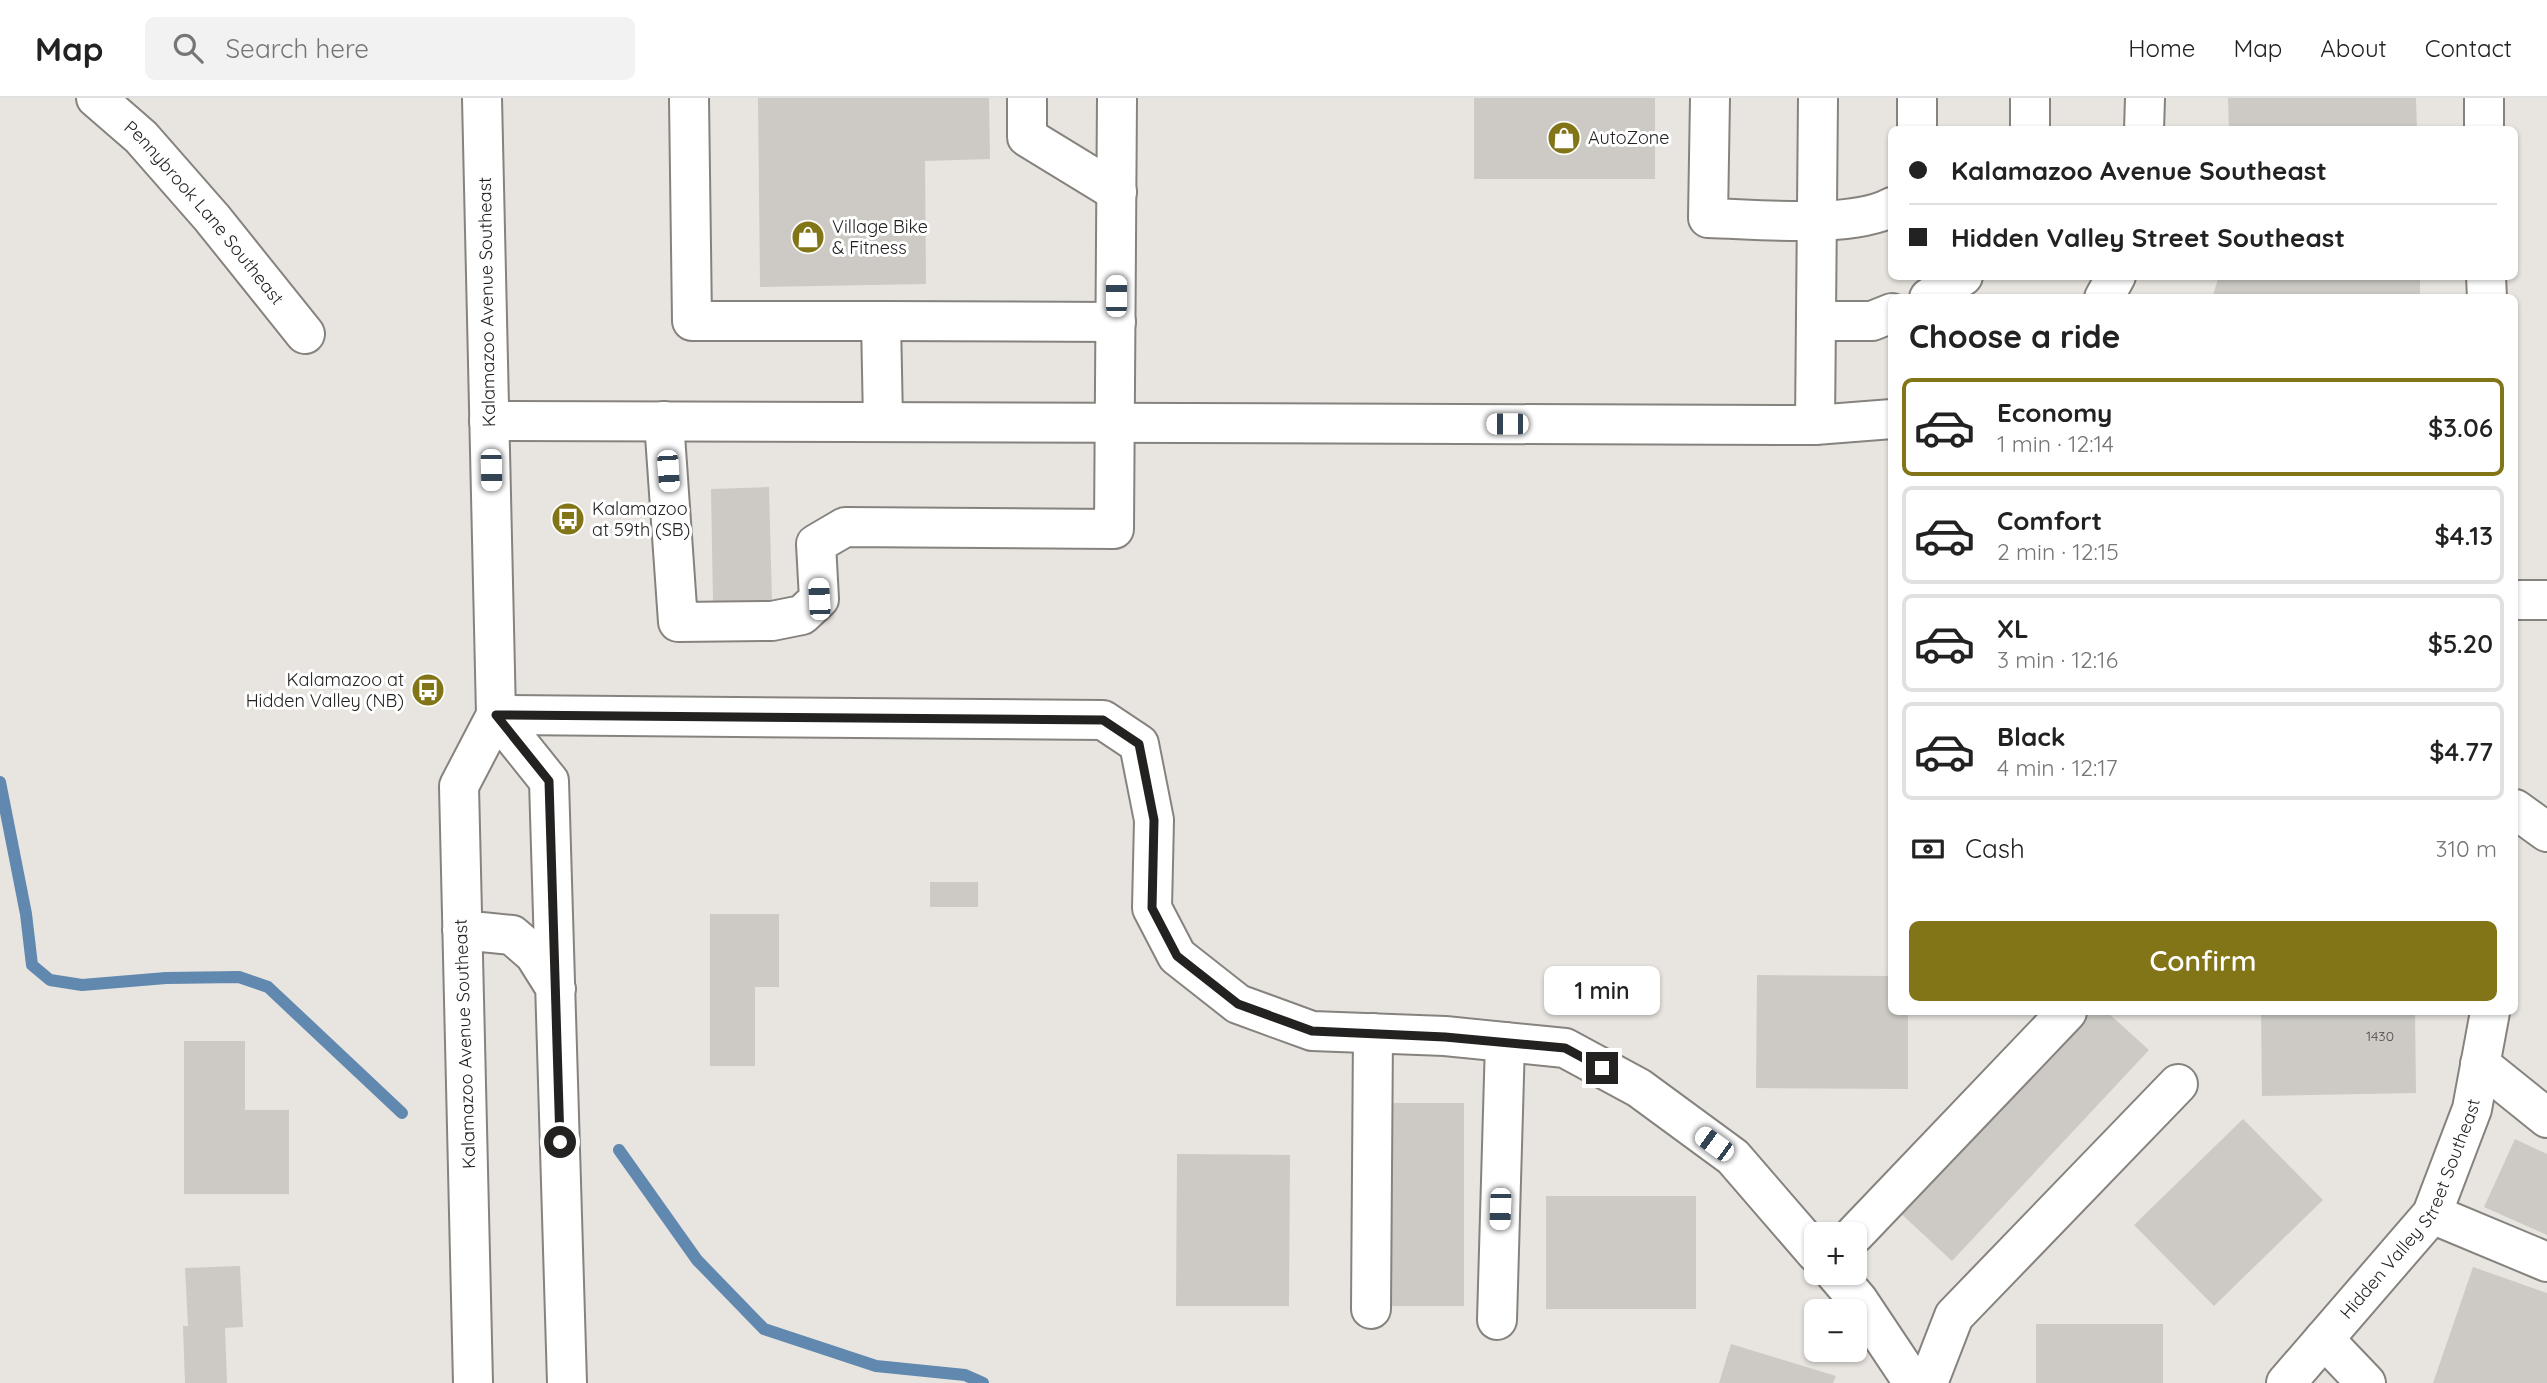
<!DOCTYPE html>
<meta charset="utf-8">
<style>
body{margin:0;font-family:Quicksand,sans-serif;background:#f2f2f2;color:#222;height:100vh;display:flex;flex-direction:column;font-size:26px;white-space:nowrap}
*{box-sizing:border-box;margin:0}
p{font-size:23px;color:#767676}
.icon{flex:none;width:38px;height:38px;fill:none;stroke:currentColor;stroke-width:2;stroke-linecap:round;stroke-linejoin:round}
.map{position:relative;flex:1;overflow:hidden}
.drawer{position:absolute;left:1888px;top:196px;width:630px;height:721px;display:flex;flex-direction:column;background:#fff;border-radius:10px;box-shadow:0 2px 5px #0004}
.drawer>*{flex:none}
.guide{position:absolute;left:1888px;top:28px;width:630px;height:154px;border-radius:10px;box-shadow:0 2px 5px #0004;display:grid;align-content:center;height:154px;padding:0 21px;background:#fff}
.buttons{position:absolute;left:1804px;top:1124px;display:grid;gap:14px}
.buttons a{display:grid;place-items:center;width:63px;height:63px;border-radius:10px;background:#fff;box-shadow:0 2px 5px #0004;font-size:35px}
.end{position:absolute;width:32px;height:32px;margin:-16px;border:9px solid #232221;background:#fff;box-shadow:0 0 0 4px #fff}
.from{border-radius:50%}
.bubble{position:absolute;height:49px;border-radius:10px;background:#fff;box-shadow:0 2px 5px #0004;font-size:23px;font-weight:600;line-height:49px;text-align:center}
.car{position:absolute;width:21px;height:42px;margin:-21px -10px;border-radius:9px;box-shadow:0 0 5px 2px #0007;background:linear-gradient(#fff 24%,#345 0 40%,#fff 0 76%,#345 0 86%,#fff 0)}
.guide b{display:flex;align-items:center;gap:24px;height:66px;font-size:26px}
.guide b+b{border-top:2px solid #e0e0e0}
.guide i{width:18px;height:18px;background:#222}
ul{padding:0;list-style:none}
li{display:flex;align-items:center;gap:21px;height:98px;margin:0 14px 10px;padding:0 7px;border:4px solid #e0e0e0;border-radius:10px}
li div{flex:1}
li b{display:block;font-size:26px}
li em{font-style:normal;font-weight:600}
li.on{border-color:#827518}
li>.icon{width:63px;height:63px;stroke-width:1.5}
h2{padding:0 21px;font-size:32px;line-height:84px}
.pay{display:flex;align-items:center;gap:18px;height:77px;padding:0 21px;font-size:26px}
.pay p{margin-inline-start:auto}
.primary-button{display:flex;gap:14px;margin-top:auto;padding:14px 21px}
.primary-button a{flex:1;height:80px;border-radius:10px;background:#827518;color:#fff;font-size:28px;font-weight:600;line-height:80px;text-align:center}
header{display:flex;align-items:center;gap:42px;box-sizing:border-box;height:98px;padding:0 35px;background:#fff;border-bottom:2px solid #e0e0e0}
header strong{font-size:33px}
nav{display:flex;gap:38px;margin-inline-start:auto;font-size:24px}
.search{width:490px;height:63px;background:#f2f2f2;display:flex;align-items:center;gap:18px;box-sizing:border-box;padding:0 24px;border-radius:10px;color:#767676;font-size:26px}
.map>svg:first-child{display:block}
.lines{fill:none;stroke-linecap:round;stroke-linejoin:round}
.stream{stroke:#6188af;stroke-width:12}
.building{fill:#cdcac5}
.minor-casing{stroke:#86837e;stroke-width:42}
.major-casing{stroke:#86837e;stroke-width:42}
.minor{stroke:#fff;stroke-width:38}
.major{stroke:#fff;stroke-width:38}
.route{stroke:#232221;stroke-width:9}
.labels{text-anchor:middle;stroke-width:6;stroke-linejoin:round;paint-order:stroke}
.number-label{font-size:14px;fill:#4e4c4a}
.poi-label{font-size:18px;fill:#232221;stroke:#fff;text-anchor:start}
.street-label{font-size:18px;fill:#232221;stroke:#fff}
</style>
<header>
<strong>Map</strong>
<div class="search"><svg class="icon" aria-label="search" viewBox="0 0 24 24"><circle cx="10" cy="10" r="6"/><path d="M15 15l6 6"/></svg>Search here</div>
<nav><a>Home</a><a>Map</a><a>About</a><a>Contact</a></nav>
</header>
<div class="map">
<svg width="2547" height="1285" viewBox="0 0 2547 1285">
<rect width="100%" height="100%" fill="#e8e5e0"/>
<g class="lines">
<!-- stream -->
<path class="stream" d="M 0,684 L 26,816 L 32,867 L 50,882 L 82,887 L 166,880 L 239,879 L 268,889 L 402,1015
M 619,1052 L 697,1162 L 764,1231 L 876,1268 L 965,1277 L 983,1285"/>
</g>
<!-- building -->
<path class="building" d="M 758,0 L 989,0 L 990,61 L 925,63 L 926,186 L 760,189 Z
M 1474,0 L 1655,0 L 1655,81 L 1474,81 Z
M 2228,0 L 2416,0 L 2417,32 L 2229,32 Z
M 2219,178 L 2420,178 L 2420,200 L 2212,200 Z
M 769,389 L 772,503 L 713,504 L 711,391 Z
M 930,784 L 978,784 L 978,809 L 930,809 Z
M 710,816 L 779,816 L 779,889 L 755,889 L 755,968 L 710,968 Z
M 1757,877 L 1892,878 L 1892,914 L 1908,914 L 1908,991 L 1756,990 Z
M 2082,914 L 2107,914 L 2149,952 L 1952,1163 L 1897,1112 Z
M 2261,914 L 2415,914 L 2416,995 L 2262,998 Z
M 184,943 L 245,943 L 245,1012 L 289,1012 L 289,1096 L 184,1096 Z
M 1387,1005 L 1464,1005 L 1464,1208 L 1387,1208 Z
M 2243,1021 L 2323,1102 L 2214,1208 L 2134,1127 Z
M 2515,1041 L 2547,1056 L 2547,1137 L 2484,1109 Z
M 1177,1056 L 1290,1057 L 1289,1208 L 1176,1208 Z
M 1546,1098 L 1696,1098 L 1696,1211 L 1546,1211 Z
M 240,1168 L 243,1229 L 225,1230 L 227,1285 L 185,1285 L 183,1228 L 188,1228 L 185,1170 Z
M 2473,1169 L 2547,1195 L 2547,1285 L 2433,1285 Z
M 2036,1226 L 2163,1226 L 2163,1285 L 2036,1285 Z
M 1731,1246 L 1836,1278 L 1833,1285 L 1719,1285 Z"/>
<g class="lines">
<defs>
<g id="minor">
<path id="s1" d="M 96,0 L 141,39 L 212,120 L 305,236"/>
<path d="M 689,0 L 692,223 L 881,223 L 883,323"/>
<path d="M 1027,0 L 1027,39 L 1117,94"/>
<path d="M 1710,0 L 1708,120 C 1756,121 1851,131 1892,109"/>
<path d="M 1917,0 L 1917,32"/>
<path d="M 2484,0 L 2484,32"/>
<path d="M 2030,32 L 2030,0"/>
<path d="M 2144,32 L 2145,0"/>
<path d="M 2486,178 L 2487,200"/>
<path d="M 1929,200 L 1963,178"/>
<path d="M 2104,200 L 2116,178"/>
<path d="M 881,223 L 1116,224"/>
<path d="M 1816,223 L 1872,223 L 1892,215"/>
<path d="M 489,323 L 1815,327 L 1892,321"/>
<path d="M 664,323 L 678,524 L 772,523 L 802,517 L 819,501 L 816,446 L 845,429 L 1114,431 L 1117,0"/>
<path d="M 1815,327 L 1818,0"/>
<path d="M 2515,502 L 2547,502"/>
<path d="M 496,617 L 1103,622 L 1139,646 L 1154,722 L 1152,810 L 1177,858 L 1238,906 L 1312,933 L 1445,938 L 1565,950 L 1639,990 L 1733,1059 L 1816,1155"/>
<path d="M 2515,711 L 2547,734"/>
<path d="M 2480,966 L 2547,1020"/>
<path d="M 2432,1116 L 2547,1164"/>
<path d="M 1855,1136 L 2067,914"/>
<path d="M 1834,1174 L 1858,1202 L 1908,1277 L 1921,1285"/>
<path d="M 1371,1211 L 1373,935"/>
<path d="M 1497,1222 L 1505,944"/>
<path d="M 2324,1241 L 2366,1285"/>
<path d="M 1928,1285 L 1954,1218 L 2178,986"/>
<path id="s2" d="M 2286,1285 L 2432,1116 L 2472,1011 L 2490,914"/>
</g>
<path id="major" d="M 496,617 L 549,683 L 567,1285
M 462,832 L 512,837 L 534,856 L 556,891
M 473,1285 L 459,688 L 496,617 L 482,0"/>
</defs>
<!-- minor casing -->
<use href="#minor" class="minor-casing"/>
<!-- major casing -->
<use href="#major" class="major-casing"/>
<!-- minor -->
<use href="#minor" class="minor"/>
<!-- major -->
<use href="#major" class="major"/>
</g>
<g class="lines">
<!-- route -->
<path class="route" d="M 560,1044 L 549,683 L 496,617 L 1103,622 L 1139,646 L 1154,722 L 1152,810 L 1177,858 L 1238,906 L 1312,933 L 1445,939 L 1565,950 L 1602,970"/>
</g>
<!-- icons -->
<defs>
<symbol id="shop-disc" viewBox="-11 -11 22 22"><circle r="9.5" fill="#827518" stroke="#fff"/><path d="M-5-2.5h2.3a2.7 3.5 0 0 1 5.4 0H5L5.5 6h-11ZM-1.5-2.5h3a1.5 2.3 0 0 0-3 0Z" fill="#fff"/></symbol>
<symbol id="bus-disc" viewBox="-11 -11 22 22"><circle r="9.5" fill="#827518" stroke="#fff"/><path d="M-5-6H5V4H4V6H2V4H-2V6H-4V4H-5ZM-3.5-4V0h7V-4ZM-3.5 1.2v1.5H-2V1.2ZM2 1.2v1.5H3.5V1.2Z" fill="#fff"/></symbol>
</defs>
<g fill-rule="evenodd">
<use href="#shop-disc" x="1545" y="21" width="38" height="38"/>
<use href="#shop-disc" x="789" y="120" width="38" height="38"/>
<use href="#bus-disc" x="549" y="402" width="38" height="38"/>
<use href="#bus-disc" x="409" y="573" width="38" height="38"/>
</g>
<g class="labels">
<!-- number labels -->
<g class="number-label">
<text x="2380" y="943">1430</text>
</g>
<!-- poi labels -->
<g class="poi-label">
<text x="1588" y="46">AutoZone</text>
<text x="832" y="135">Village Bike<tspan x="832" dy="21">&amp; Fitness</tspan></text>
<text x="592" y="417">Kalamazoo<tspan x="592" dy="21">at 59th (SB)</tspan></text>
<text x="404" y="588" text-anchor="end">Kalamazoo at<tspan x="404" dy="21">Hidden Valley (NB)</tspan></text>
</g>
<!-- street labels -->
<g class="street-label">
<text dy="6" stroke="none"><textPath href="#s1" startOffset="158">Pennybrook Lane Southeast</textPath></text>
<text transform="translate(487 204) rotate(-91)" y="6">Kalamazoo Avenue Southeast</text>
<text transform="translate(465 946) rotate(-92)" y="6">Kalamazoo Avenue Southeast</text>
<text dy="6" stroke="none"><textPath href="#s2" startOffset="217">Hidden Valley Street Southeast</textPath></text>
</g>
</g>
</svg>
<div class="buttons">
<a>+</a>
<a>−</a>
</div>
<i class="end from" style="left:560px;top:1044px"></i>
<i class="end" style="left:1602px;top:970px"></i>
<div class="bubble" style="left:1544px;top:868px;width:116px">1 min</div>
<i class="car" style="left:1116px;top:198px;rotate:0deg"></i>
<i class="car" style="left:1507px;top:326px;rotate:270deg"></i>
<i class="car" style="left:491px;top:372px;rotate:179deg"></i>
<i class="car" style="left:668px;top:373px;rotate:176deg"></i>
<i class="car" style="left:819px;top:501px;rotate:357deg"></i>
<i class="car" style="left:1714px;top:1046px;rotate:306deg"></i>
<i class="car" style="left:1500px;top:1111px;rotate:182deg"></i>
<div class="guide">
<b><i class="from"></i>Kalamazoo Avenue Southeast</b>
<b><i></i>Hidden Valley Street Southeast</b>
</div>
<section class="drawer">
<h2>Choose a ride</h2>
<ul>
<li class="on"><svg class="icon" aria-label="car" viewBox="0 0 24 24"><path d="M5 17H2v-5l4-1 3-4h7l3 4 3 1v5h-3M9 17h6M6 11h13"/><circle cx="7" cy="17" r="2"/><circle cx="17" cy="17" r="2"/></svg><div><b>Economy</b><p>1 min · 12:14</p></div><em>$3.06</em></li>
<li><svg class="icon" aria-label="car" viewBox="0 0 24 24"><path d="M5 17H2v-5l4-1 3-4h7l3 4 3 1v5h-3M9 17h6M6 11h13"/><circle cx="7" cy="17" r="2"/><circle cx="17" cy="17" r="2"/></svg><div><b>Comfort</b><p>2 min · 12:15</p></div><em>$4.13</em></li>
<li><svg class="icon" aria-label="car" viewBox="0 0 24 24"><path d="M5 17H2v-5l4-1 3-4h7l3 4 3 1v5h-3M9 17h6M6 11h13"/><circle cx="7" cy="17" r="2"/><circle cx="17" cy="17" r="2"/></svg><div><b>XL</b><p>3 min · 12:16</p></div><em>$5.20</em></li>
<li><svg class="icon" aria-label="car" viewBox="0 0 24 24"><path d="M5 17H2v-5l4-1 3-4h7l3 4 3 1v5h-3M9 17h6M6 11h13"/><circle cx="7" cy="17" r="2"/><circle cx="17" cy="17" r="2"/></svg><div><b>Black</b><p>4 min · 12:17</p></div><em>$4.77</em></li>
</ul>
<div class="pay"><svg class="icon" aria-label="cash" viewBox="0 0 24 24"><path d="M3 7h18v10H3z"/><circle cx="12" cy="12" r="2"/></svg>Cash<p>310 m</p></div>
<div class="primary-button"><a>Confirm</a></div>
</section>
</div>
